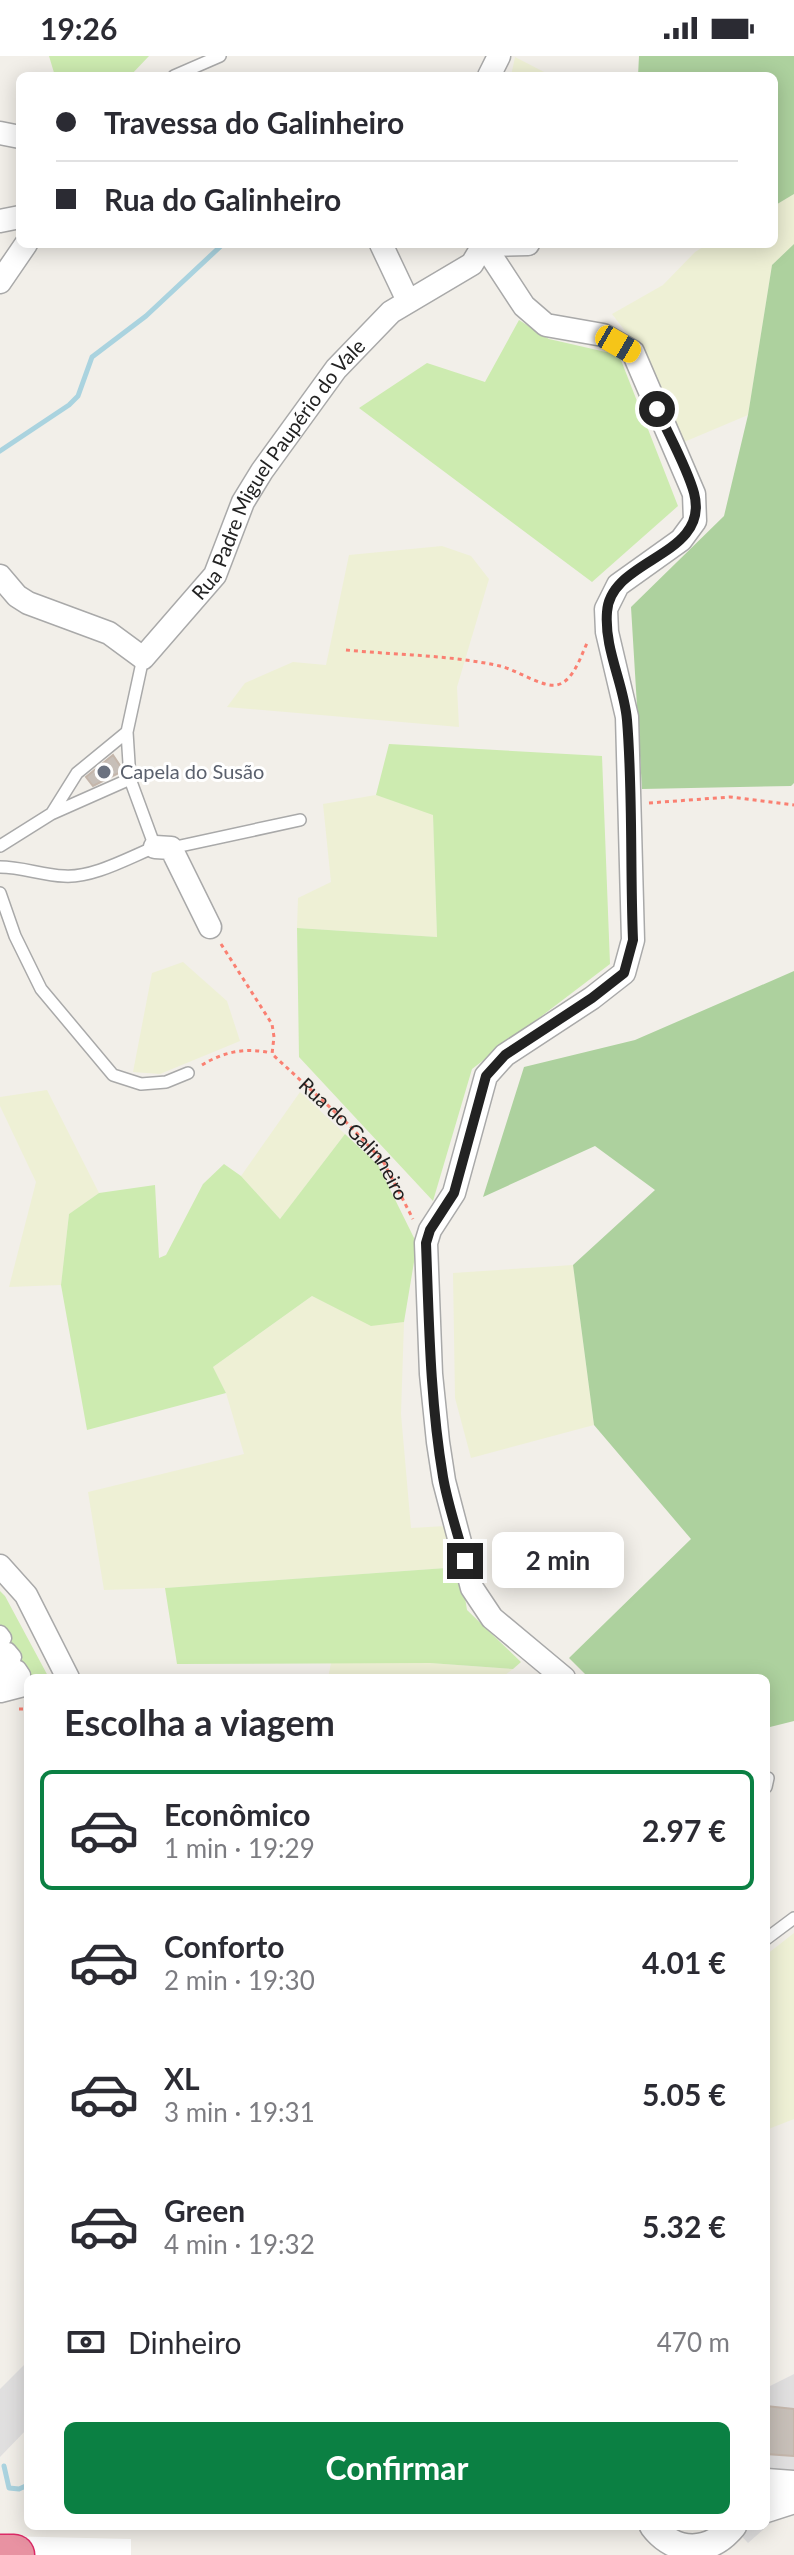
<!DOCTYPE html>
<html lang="pt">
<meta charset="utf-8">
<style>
body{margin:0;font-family:Lato,sans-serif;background:#f7f7f7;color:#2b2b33;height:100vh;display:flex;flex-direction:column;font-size:30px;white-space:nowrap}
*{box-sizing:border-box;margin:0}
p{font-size:26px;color:#7c7c81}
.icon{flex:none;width:44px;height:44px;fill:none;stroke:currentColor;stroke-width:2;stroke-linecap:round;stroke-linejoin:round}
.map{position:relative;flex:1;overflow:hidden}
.side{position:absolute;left:24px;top:1618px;width:746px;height:856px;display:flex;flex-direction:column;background:#fff;border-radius:12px;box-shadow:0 4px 20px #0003}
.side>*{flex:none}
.hud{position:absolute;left:16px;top:16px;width:762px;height:176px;border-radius:12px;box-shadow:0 4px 20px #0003;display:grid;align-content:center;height:176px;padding:0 40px;background:#fff}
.end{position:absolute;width:36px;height:36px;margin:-18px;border:10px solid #222;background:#fff;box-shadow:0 0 0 4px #fff}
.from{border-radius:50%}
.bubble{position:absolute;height:56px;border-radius:12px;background:#fff;box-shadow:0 4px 20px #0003;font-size:26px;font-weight:700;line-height:56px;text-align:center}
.car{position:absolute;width:24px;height:48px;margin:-24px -12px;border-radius:10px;box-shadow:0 0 6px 2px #0007;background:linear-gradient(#f5c518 24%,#345 0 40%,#f5c518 0 76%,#345 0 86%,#f5c518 0)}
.hud b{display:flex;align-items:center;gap:28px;height:76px;font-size:30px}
.hud b+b{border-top:2px solid #e1e1e2}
.hud i{width:20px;height:20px;background:#2b2b33}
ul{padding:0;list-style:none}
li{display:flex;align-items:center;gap:24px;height:120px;margin:0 16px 12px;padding:0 24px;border:4px solid transparent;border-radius:12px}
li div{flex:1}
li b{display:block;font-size:30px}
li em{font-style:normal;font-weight:700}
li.current{border-color:#0b8043}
li>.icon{width:72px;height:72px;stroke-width:1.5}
h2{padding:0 40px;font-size:36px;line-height:96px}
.pay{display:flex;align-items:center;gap:20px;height:88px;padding:0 40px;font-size:30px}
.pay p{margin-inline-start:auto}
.primary-button{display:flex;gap:16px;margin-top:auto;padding:16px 40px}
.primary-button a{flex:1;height:92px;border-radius:12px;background:#0b8043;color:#fff;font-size:32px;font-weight:700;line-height:92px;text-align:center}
.status{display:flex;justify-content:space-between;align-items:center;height:56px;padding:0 40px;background:#fff;direction:ltr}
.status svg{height:22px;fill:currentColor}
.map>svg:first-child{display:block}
.residential{fill:#e0dfdf}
.farmland{fill:#eef0d5}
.grass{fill:#cdebb0}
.forest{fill:#add19e}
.pier{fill:#fff}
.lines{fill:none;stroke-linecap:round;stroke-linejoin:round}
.stream{stroke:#aad3df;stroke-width:5}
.building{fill:#c7bfb8;stroke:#c4b6ab;stroke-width:2}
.service-casing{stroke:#a9a9a9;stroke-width:14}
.pedestrian-casing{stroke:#a9a9a9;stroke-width:19}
.minor-casing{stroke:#a9a9a9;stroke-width:25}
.tertiary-casing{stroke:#a9a9a9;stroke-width:29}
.motorway-casing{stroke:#dc2a67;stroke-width:43}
.path{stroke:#fa8072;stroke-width:3;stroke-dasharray:4 4;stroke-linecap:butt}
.service{stroke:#fff;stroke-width:11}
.pedestrian{stroke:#fff;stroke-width:16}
.minor{stroke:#fff;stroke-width:22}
.tertiary{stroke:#fff;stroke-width:26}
.motorway{stroke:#e892a2;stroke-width:40}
.route{stroke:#222;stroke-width:10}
.worship-dot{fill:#6b7280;stroke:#fff;stroke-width:3}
.labels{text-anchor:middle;stroke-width:6;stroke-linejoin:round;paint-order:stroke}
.street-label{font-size:20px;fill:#222;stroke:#fff}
.worship-label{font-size:20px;fill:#5b616d;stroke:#fff;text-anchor:start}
</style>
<div class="status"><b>19:26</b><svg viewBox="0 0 49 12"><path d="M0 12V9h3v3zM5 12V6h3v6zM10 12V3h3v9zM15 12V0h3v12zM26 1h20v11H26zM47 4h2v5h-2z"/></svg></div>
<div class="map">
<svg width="794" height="2499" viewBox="0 0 794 2499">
<rect width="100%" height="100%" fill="#f2efe9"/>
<!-- residential -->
<path class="residential" d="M 28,2305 L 28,2372 L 0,2401 L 0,2333 Z
M 794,2318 L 794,2459 L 771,2467 L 748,2487 L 733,2471 L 766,2470 L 766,2332 Z"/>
<!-- farmland -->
<path class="farmland" d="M 515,1 L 548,18 L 550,20 L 511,20 Z
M 794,138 L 794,188 L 772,209 L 748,359 L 684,386 L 651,308 L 612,258 L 663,229 L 695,196 L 708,188 L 774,188 L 774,150 Z
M 442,490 L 471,500 L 489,523 L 457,631 L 459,671 L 227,651 L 245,627 L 293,606 L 326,609 L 349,499 Z
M 376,739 L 433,758 L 437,881 L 297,872 L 298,842 L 331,826 L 323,748 Z
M 183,906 L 227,945 L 240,985 L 160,1018 L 133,1016 L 152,917 Z
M 47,1034 L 99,1137 L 69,1158 L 61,1229 L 9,1231 L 36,1126 L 0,1050 L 0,1041 Z
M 300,1036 L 345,1078 L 280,1163 L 241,1120 Z
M 573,1209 L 594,1369 L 471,1402 L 455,1342 L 453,1217 Z
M 312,1240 L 371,1269 L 404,1266 L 401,1358 L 411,1472 L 446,1470 L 460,1511 L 165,1532 L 104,1534 L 88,1436 L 244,1398 L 226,1337 L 213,1311 Z
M 331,1607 L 430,1607 L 513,1613 L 501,1622 L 328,1622 Z
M 794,1877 L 794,2063 L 766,2074 L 766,1899 Z"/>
<!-- grass -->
<path class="grass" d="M 49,0 L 149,0 L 130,20 L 55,20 Z
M 519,264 L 549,283 L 619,299 L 678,450 L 592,526 L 359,352 L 427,307 L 485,326 Z
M 389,688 L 602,700 L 610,908 L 472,1013 L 433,1145 L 299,1001 L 297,872 L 437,881 L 433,759 L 376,739 Z
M 345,1078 L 378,1109 L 417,1188 L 404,1266 L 371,1270 L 312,1240 L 213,1311 L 226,1337 L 87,1374 L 61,1229 L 69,1158 L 99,1137 L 155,1129 L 159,1202 L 166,1199 L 203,1128 L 224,1108 L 241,1120 L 280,1163 Z
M 460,1511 L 467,1554 L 521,1606 L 513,1613 L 430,1607 L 177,1608 L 165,1532 Z
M 0,1535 L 5,1540 L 49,1622 L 28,1622 L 0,1578 Z"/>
<!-- forest -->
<path class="forest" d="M 639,0 L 794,0 L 794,138 L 774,150 L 774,20 L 638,20 Z
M 794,188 L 794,727 L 791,730 L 642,733 L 631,551 L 724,460 L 748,359 L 772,209 Z
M 794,915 L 794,1665 L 766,1672 L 766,1622 L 589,1622 L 569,1602 L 691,1483 L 594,1369 L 573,1209 L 655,1134 L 595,1090 L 483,1141 L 524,1011 L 635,984 Z"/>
<!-- pier -->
<path class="pier" d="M 0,2480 L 131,2483 L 131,2499 L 0,2499 Z"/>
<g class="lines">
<!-- stream -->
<path class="stream" d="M 0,395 L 69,349 L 78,340 L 92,301 L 146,260 L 223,188
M 4,2410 L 9,2432 L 19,2433 L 28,2429"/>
</g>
<!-- building -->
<path class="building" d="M 113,699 L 121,711 L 121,716 L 93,730 L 86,721 Z
M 766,2350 L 794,2353 L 794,2400 L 766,2398 Z"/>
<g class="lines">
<defs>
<path id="service" d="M 174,20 L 220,0
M 52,757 L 77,717 L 127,676
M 0,790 L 51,758 L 130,723
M 171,792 L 300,764
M 0,811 C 22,811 42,819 64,820 C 93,822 128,802 155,791 L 130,723 L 127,676 L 143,602
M 0,837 L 15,880 L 41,933 L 113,1019 L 141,1028 L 166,1026 L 188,1017
M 766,1731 L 768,1722
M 766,1883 L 794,1862"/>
<path id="pedestrian" d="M 0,1578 L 3,1582 L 0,1583
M 0,1597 L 8,1595 L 13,1601 L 0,1604
M 0,1618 L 18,1613 L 22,1619 L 0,1625
M 0,1636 L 1,1638 L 28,1631"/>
<g id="minor">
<path d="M 489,20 L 499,0"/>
<path d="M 0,77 L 20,81"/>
<path d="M 0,165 L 20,161"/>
<path d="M 381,188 L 408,245"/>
<path d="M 484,189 L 524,250 L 546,269 L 603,279 L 633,296 L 694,438 L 695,465 L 681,484 L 618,529 L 606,553 L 607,576 L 627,661 L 633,884 L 624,917 L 592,942 L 505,999 L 486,1020 L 454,1137 L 430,1174 L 426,1187 L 431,1318 L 438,1386 L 444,1425 L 472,1532 L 492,1562 L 564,1622"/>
<path d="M 484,189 L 528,188"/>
<path d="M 0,226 L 26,188"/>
<path id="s2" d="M 0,520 L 17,540 L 28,547 L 109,577 L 143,602 L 215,519 L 243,446 L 262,415 L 336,313 L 391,256 L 472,208 L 484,188"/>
<path d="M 155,791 L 171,792 L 210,871"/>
<path d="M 0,1510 L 26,1539 L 68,1622"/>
</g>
<path id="tertiary" d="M 766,2426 L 794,2428
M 766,2453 L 794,2444
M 653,2470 C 675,2499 710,2498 733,2470"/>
<path id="motorway" d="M 0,2499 L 14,2499"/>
</defs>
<!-- service casing -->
<use href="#service" class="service-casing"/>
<!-- pedestrian casing -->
<use href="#pedestrian" class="pedestrian-casing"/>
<!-- minor casing -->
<use href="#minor" class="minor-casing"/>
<!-- tertiary casing -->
<use href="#tertiary" class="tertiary-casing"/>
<!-- motorway casing -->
<use href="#motorway" class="motorway-casing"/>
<!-- path -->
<g class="path">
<path d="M 346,594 C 397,599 450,599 500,610 C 517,614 543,632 557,629 C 574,625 581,599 588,585"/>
<path d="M 649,747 L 730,741 L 794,749"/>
<path id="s1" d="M 221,888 L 272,968 L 274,981 L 272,998 L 347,1067 L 383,1105 L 413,1163"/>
<path d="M 202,1009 C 223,996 246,991 271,997"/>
<path d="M 19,1653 L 28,1653"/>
</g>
<!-- service -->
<use href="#service" class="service"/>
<!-- pedestrian -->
<use href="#pedestrian" class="pedestrian"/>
<!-- minor -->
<use href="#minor" class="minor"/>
<!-- tertiary -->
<use href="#tertiary" class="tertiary"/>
<!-- motorway -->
<use href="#motorway" class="motorway"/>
</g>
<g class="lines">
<!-- route -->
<path class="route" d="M 465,1505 C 458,1478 448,1450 443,1421 C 430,1344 429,1266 426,1187 L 430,1174 L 454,1137 L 486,1020 L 505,999 L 592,942 L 624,917 L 633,884 C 630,811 633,737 627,664 C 624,628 604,593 607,556 C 610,502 711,501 694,437 C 687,411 668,378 657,353"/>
</g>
<!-- markers -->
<circle class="worship-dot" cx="104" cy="716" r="8"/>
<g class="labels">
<!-- street labels -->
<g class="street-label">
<text dy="7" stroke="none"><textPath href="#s2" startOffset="402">Rua Padre Miguel Paupério do Vale</textPath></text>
<text dy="7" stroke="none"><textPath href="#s1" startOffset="244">Rua do Galinheiro</textPath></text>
</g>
<!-- worship labels -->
<g class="worship-label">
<text x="120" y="723">Capela do Susão</text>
</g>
</g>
</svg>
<i class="end from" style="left:657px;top:353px"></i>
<i class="end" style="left:465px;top:1505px"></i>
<div class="bubble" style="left:492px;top:1476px;width:132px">2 min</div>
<i class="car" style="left:618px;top:288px;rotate:120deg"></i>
<div class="hud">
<b><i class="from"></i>Travessa do Galinheiro</b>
<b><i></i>Rua do Galinheiro</b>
</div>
<section class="side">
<h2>Escolha a viagem</h2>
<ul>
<li class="current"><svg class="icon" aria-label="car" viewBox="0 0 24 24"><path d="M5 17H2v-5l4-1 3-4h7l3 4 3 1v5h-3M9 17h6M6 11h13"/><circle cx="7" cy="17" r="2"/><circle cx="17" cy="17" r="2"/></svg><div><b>Econômico</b><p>1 min · 19:29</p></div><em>2.97 €</em></li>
<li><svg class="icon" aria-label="car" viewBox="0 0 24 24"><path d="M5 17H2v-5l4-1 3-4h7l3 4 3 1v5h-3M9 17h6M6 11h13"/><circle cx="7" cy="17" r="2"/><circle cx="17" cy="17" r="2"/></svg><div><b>Conforto</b><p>2 min · 19:30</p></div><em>4.01 €</em></li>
<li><svg class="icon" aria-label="car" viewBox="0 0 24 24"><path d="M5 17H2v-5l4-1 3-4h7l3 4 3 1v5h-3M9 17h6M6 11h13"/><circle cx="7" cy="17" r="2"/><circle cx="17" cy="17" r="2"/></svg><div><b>XL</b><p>3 min · 19:31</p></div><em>5.05 €</em></li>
<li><svg class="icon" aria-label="car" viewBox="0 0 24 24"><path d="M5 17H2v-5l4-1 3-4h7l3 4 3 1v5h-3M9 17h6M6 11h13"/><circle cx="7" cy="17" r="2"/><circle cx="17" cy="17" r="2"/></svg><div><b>Green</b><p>4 min · 19:32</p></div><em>5.32 €</em></li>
</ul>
<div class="pay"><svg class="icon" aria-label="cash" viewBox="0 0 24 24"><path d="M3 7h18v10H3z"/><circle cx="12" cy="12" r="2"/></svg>Dinheiro<p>470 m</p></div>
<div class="primary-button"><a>Confirmar</a></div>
</section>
</div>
